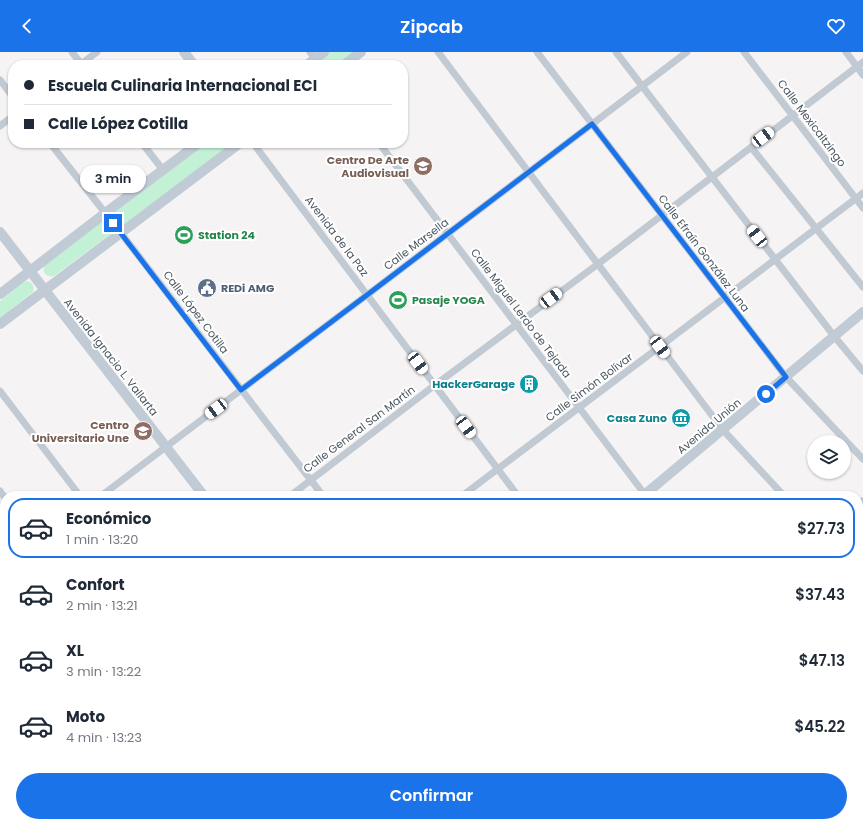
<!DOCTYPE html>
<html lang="es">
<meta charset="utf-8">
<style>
body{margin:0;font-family:Poppins,sans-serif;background:#f2f2f3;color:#1f2937;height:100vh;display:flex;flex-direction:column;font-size:15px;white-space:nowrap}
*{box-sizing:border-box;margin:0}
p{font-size:13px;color:#747a83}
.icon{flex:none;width:22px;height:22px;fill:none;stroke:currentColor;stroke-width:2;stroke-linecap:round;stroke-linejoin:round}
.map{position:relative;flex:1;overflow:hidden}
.details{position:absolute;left:0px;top:439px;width:863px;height:336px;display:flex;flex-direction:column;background:#fff;border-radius:16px 16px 0 0;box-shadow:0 1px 3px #0004}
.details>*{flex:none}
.guide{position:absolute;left:8px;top:8px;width:400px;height:88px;border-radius:16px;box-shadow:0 1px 3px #0004;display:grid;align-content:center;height:88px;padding:0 16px;background:#fff}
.fabs{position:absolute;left:807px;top:383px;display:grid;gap:8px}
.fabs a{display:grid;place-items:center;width:44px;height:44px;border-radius:50%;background:#fff;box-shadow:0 1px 3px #0004;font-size:20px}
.end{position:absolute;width:18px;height:18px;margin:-9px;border:5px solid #1a73e8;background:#fff;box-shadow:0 0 0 2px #fff}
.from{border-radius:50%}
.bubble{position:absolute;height:28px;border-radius:14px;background:#fff;box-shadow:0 1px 3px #0004;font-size:13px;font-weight:600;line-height:28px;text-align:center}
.car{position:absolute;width:12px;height:24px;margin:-12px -6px;border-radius:5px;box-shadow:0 0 3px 1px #0007;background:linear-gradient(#fff 24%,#345 0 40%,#fff 0 76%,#345 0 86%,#fff 0)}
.guide b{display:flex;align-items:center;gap:14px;height:38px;font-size:15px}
.guide b+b{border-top:1px solid #e0e1e3}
.guide i{width:10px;height:10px;background:#1f2937}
ul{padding:7px 0 0;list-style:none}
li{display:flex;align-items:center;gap:12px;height:60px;margin:0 8px 6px;padding:0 8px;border:2px solid transparent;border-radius:16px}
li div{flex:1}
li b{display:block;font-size:15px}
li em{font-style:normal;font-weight:600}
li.selected{border-color:#1a73e8}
li>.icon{width:36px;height:36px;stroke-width:1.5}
.cta{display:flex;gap:8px;margin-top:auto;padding:8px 16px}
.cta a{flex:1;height:46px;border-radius:24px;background:#1a73e8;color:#fff;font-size:16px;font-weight:600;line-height:46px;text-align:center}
header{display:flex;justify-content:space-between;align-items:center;height:52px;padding:0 16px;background:#1a73e8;color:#fff;font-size:18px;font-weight:600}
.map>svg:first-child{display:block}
.green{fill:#c3f1d5}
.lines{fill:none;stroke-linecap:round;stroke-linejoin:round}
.street{stroke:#c1cad2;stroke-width:7}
.secondary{stroke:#c1cbd6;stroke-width:10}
.route{stroke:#1a73e8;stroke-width:5}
.labels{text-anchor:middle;stroke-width:4;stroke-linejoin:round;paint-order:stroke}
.street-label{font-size:11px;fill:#4a5661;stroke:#fff}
.education-label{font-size:11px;font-weight:bold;fill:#785e54;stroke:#fff;text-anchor:end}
.leisure-label{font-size:11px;font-weight:bold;fill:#27864d;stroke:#fff;text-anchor:start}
.service-label{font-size:11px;font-weight:bold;fill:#4e5e75;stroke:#fff;text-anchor:start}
.culture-label{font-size:11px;font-weight:bold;fill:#0d838f;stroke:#fff;text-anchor:end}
</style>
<header><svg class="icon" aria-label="back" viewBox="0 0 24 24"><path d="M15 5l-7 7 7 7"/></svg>Zipcab<svg class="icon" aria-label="heart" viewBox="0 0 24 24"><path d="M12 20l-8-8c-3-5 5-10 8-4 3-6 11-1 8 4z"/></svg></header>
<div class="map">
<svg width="863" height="775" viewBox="0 0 863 775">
<rect width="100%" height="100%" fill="#f5f3f3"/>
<!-- green -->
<path class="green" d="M 329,0 L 355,0 L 338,13 L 323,13 C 321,7 324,4 329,0 Z
M 207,91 L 233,91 L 54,224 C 46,226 41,220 45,212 Z
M 27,229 C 32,230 35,235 33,240 L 0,266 L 0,249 L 23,230 Z"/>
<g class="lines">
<!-- street -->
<path class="street" d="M 72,0 L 82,13
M 310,0 L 320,13
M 438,0 L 723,378 L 784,444
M 537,0 L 786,325 L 863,407
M 616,0 L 834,284 L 863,319
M 744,0 L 863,156
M 846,0 L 863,23
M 80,13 L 97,0
M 0,28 L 13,45
M 0,74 L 13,64
M 50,91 L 121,181 L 323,444
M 142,91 L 163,118
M 253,91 L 518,444
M 379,91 L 646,444
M 751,95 L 863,235
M 0,339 L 80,444
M 0,439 L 5,446
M 101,444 L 241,338 L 363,246 L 367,243 L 687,0
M 290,444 L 431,336 L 598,212 L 863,10
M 462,444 L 863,141
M 858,453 L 863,449
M 0,523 L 5,519
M 858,524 L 863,530
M 858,633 L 863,630
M 858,644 L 863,650
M 0,667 L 5,663
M 282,770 L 285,775
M 292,770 L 296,775
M 572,770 L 576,775
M 765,770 L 768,775
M 19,775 L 26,770
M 412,775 L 419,770
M 660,775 L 668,770"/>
<!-- secondary -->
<path class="secondary" d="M 184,0 L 194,13
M 307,13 L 324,0
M 344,13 L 361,0
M 0,180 L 204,444
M 0,242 L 108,159 L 199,91
M 0,272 L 45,238 L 240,91
M 643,444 L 863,260
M 0,610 L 5,616
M 122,770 L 126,775
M 450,770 L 454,775
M 198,775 L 204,770
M 215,775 L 222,770"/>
</g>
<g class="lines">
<!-- route -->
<path class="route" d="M 113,171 L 241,338 L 363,246 L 367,243 L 592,72 L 786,325 L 766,342"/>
</g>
<!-- icons -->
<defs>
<symbol id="university-disc" viewBox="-11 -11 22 22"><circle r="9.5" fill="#8d6e63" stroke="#fff"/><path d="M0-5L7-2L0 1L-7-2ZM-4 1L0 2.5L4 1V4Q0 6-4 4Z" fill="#fff"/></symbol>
<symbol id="stadium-disc" viewBox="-11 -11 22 22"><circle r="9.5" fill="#2e9e5b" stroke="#fff"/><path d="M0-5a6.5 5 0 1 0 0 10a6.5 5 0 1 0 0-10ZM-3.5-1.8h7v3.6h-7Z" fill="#fff"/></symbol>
<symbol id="civic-disc" viewBox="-11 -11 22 22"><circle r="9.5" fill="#5c6f8a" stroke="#fff"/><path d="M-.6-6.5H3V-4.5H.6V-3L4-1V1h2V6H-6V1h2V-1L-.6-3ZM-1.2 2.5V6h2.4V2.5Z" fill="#fff"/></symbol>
<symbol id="building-disc" viewBox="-11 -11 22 22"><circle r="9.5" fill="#0f9aa8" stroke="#fff"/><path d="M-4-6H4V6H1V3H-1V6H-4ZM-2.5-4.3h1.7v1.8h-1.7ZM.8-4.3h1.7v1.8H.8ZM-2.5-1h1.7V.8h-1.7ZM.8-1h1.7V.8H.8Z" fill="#fff"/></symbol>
<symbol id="museum-disc" viewBox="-11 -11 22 22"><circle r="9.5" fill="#0f9aa8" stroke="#fff"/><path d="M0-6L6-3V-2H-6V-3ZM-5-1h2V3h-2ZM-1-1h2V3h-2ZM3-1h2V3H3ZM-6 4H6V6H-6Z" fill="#fff"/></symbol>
</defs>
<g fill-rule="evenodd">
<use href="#university-disc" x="412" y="103" width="22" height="22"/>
<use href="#stadium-disc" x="173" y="172" width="22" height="22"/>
<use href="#civic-disc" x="196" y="225" width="22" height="22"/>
<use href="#stadium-disc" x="387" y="237" width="22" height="22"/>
<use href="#building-disc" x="518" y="321" width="22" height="22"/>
<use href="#museum-disc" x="670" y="355" width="22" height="22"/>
<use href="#university-disc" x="132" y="368" width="22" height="22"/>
</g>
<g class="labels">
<!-- street labels -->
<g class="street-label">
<text transform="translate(812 71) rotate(53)" y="4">Calle Mexicaltzingo</text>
<text transform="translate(337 184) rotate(53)" y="4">Avenida de la Paz</text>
<text transform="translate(416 192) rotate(-37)" y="4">Calle Marsella</text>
<text transform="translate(704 201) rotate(53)" y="4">Calle Efraín González Luna</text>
<text transform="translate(196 260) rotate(53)" y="4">Calle López Cotilla</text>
<text transform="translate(521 261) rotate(53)" y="4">Calle Miguel Lerdo de Tejada</text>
<text transform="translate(111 305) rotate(52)" y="4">Avenida Ignacio L. Vallarta</text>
<text transform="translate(589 335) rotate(-37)" y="4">Calle Simón Bolívar</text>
<text transform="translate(709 374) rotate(-40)" y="4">Avenida Unión</text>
<text transform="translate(359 377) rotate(-37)" y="4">Calle General San Martín</text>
</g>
<!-- education labels -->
<g class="education-label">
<text x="409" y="112">Centro De Arte<tspan x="409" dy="13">Audiovisual</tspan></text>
<text x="129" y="377">Centro<tspan x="129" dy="13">Universitario Une</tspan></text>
</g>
<!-- leisure labels -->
<g class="leisure-label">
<text x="198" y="187">Station 24</text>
<text x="412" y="252">Pasaje YOGA</text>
</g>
<!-- service labels -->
<g class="service-label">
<text x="221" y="240">REDi AMG</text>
</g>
<!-- culture labels -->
<g class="culture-label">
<text x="515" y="336">HackerGarage</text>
<text x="667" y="370">Casa Zuno</text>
</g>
</g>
</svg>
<div class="fabs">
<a><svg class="icon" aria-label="layers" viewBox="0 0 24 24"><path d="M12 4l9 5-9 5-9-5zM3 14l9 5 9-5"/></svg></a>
</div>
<i class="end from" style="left:766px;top:342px"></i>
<i class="end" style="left:113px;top:171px"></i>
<div class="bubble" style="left:80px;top:113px;width:66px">3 min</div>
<i class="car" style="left:763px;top:85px;rotate:53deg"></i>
<i class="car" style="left:757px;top:184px;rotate:322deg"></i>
<i class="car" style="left:551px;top:246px;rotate:53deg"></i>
<i class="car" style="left:660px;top:295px;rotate:143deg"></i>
<i class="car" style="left:418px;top:311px;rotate:143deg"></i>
<i class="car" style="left:216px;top:357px;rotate:233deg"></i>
<i class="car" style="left:466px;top:375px;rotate:143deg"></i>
<div class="guide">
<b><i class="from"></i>Escuela Culinaria Internacional ECI</b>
<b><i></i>Calle López Cotilla</b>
</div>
<section class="details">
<ul>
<li class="selected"><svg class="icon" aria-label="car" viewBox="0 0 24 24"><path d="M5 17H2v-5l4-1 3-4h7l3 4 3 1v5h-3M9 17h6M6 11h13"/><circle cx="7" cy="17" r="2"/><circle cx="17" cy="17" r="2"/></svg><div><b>Económico</b><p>1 min · 13:20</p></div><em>$27.73</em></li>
<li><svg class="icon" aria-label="car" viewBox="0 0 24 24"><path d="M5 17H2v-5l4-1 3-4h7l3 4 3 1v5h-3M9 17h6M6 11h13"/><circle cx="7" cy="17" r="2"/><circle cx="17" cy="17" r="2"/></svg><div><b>Confort</b><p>2 min · 13:21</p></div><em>$37.43</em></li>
<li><svg class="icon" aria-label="car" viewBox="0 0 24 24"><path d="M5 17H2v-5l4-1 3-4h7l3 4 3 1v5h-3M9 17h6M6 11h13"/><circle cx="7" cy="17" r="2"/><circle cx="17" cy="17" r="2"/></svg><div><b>XL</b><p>3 min · 13:22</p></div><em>$47.13</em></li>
<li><svg class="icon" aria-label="car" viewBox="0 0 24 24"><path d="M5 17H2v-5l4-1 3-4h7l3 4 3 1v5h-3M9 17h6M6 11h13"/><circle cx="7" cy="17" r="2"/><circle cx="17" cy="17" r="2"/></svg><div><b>Moto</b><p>4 min · 13:23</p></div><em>$45.22</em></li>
</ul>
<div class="cta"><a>Confirmar</a></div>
</section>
</div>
